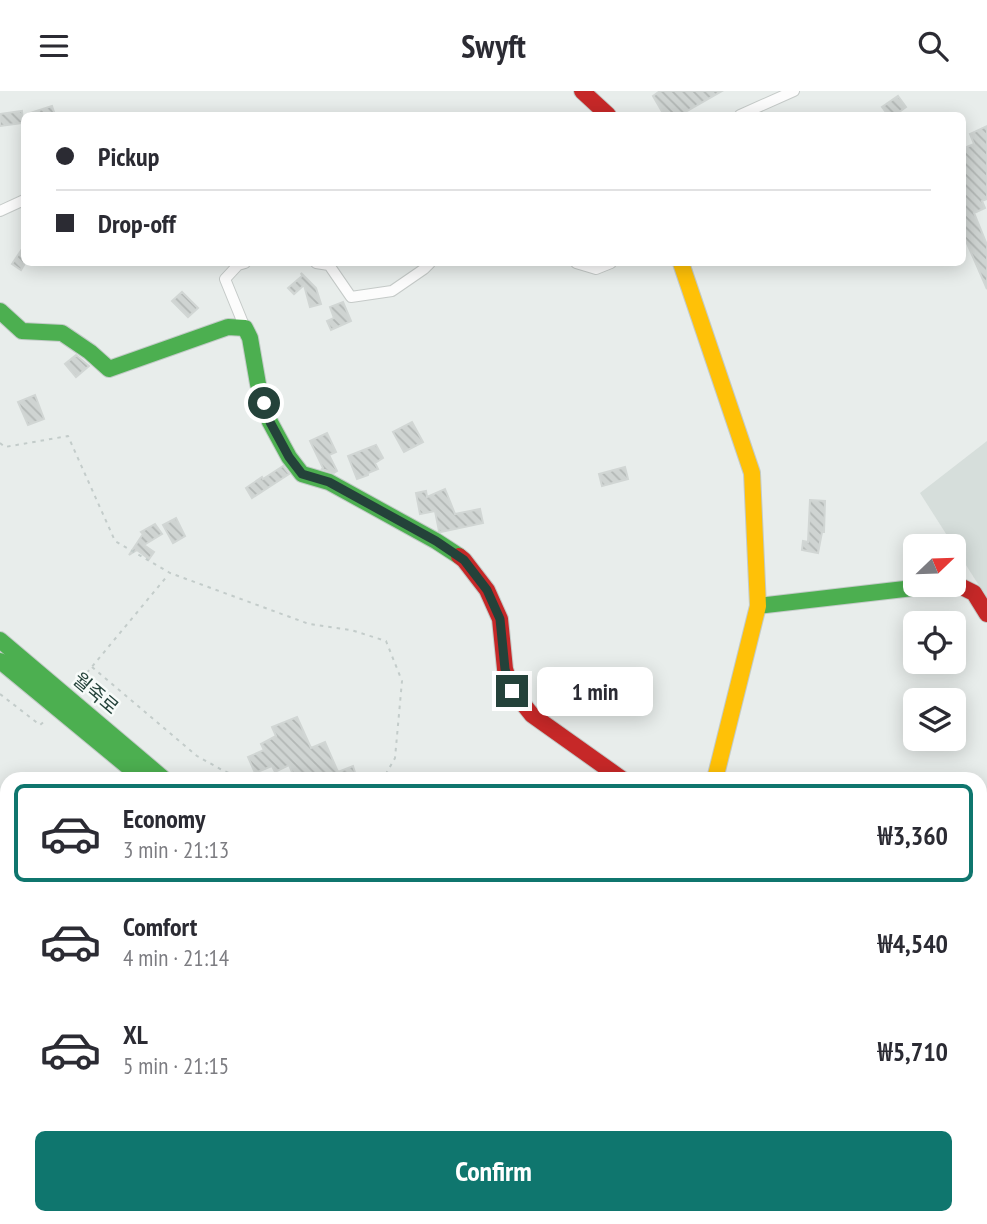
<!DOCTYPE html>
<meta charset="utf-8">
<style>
body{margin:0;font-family:"PT Sans Narrow","Noto Sans KR",sans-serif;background:#f7f7f7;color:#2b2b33;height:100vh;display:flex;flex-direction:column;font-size:26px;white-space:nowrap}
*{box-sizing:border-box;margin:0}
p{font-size:23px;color:#7c7c81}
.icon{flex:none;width:38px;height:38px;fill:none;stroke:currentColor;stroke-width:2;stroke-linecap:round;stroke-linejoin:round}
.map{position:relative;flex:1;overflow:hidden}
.drawer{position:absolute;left:0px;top:681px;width:987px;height:453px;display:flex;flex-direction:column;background:#fff;border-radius:21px 21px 0 0;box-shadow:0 4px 18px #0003}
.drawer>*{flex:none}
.hud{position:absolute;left:21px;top:21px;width:945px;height:154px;border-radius:10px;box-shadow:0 4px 18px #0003;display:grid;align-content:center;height:154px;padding:0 35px;background:#fff}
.needle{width:46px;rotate:67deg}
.fabs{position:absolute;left:903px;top:443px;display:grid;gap:14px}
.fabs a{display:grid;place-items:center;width:63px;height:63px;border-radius:10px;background:#fff;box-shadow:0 4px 18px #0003;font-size:35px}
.end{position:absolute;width:32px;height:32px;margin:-16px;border:9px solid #24423a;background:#fff;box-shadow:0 0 0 4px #fff}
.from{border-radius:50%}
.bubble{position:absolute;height:49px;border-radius:10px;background:#fff;box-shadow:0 4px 18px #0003;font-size:23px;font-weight:600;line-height:49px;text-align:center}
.hud b{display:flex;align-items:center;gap:24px;height:66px;font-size:26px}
.hud b+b{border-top:2px solid #e1e1e2}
.hud i{width:18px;height:18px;background:#2b2b33}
ul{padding:12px 0 0;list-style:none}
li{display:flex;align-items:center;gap:21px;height:98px;margin:0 14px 10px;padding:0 21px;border:4px solid transparent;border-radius:10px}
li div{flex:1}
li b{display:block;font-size:26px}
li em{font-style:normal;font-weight:600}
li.current{border-color:#0f766e}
li>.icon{width:63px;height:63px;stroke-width:1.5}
.primary-button{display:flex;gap:14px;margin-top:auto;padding:14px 35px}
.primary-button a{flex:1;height:80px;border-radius:10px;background:#0f766e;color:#fff;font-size:28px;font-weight:600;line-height:80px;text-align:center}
header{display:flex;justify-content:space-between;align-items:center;height:91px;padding:0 35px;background:#fff;font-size:32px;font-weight:600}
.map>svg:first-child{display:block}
.built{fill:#d6dedb}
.building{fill:url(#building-back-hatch);stroke:#d1d6d4;stroke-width:2}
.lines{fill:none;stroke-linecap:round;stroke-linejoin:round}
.street-casing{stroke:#c5cac8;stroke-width:12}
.fast-casing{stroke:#c3cbc8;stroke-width:18}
.slow-casing{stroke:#c3cbc8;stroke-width:18}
.jam-casing{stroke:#c3cbc8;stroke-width:18}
.path{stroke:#c3ccca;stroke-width:2;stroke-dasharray:3.5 5;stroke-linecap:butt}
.street{stroke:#fcfcfc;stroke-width:10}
.fast{stroke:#4caf50;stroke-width:16}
.slow{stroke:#ffc107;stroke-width:16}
.jam{stroke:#c62828;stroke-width:16}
.route{stroke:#24423a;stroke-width:9}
.labels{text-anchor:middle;stroke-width:5;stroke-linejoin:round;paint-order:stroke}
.street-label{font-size:19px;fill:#24423a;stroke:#f7fbf9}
</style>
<header><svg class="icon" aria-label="menu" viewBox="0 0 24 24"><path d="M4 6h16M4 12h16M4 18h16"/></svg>Swyft<svg class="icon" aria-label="search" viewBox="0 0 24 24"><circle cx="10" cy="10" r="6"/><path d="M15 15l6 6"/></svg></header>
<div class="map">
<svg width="987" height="1133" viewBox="0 0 987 1133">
<defs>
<pattern id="building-back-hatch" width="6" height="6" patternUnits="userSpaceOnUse" patternTransform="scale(1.75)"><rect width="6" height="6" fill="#cfd4d2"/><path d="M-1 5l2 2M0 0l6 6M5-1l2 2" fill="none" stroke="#b2b7b5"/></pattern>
</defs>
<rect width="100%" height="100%" fill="#e8edeb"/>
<!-- built -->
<path class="built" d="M 987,350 L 987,507 L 920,402 Z"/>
<!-- building -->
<path class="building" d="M 660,0 L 722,0 L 680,24 L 664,24 L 653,5 Z
M 898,5 L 906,16 L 895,24 L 888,24 L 882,16 Z
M 52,15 L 55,24 L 27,24 L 27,23 Z
M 22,20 L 23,32 L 0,35 L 0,23 Z
M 987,35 L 987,108 L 982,110 L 985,117 L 974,122 L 987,154 L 987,198 L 962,141 L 962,58 L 974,53 L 970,43 Z
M 24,155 L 24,174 L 21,179 L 12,173 Z
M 301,182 L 316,197 L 321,213 L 310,216 L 304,194 L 294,203 L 288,197 L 302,185 Z
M 182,201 L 198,217 L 188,226 L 172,210 Z
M 343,211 L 351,230 L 331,239 L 327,230 L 334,227 L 330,216 Z
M 76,264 L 89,275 L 76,286 L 65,273 Z
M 35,304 L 44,328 L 28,334 L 18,311 Z
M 412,331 L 423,351 L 404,361 L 393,341 Z
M 327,342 L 336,361 L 329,364 L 337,380 L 334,382 L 322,378 L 323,377 L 310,350 Z
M 376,354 L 383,367 L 375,372 L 378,378 L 368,382 L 368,384 L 357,388 L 348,365 Z
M 283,375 L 289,383 L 252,407 L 246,397 L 262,386 L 263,388 Z
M 625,376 L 628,388 L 602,395 L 599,383 Z
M 445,398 L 455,423 L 480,418 L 483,432 L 441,441 L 439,440 L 435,420 L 420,423 L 416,402 L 426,400 L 427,406 Z
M 810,409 L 825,410 L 824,441 L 822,441 L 818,462 L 802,459 L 803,450 L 808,451 Z
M 176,427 L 185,445 L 173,452 L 163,434 Z
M 155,433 L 162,443 L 144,454 L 154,461 L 149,468 L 137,459 L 129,464 L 143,443 L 141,441 Z
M 297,626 L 311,657 L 325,651 L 338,681 L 353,675 L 357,688 L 295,688 L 289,674 L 275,681 L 272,675 L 255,682 L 248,666 L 264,659 L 261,653 L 276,645 L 272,636 Z"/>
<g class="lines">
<defs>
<path id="street" d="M 740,24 L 794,0
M 0,120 L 24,109
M 316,172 L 329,174 L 351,206 L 392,200 L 424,178 L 430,172
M 576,172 L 596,178 L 611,172
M 245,237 L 225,188 L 238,174 L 245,172
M 0,731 L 7,733
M 0,866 L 7,876
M 392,1127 L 402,1133
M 549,1127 L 554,1133"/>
<path id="fast" d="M 0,220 L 22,240 L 62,242 L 90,261 L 109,278 L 228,236 L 245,237 L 250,247 L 258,293 L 270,331 L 289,366 L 302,383 L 329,391 L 436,450 L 459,465
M 758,515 L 939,494
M 0,549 L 164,688
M 0,570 L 143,688
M 587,1127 L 592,1133
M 606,1127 L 611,1133"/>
<path id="slow" d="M 681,172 L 752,382 L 758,515 L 715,688
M 730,1127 L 733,1133"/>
<path id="jam" d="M 582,0 L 608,24
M 459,465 L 464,469 L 487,499 L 500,528 L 505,578 L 512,599 L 532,624 L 622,688
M 954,492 L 974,502 L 987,523"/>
</defs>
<!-- street casing -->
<use href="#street" class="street-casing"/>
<!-- fast casing -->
<use href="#fast" class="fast-casing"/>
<!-- slow casing -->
<use href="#slow" class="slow-casing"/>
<!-- jam casing -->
<use href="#jam" class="jam-casing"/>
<!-- path -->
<path class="path" d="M 0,352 L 5,356 L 68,345 L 115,450 L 170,482 L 309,533 L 351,539 L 386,550 L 402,590 L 395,667 L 383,688
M 92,576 L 197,665 L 224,680 L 244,688
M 76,595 L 168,484
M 0,603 L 40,634 L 46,629
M 980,792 L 987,787
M 74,1133 L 80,1127
M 307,1133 L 312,1127"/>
<!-- street -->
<use href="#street" class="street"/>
<!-- fast -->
<use href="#fast" class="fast"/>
<!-- slow -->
<use href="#slow" class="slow"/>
<!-- jam -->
<use href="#jam" class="jam"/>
</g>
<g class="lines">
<!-- route -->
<path class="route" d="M 264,312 L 270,331 L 289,366 L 302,383 L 329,391 L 436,450 L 464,469 L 487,499 L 500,528 L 505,578 L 512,600"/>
</g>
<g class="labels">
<!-- street labels -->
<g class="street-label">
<text transform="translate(96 602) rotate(40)" y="7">월죽로</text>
</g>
</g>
</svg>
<div class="fabs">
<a><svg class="needle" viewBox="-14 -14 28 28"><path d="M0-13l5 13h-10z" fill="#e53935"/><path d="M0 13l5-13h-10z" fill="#7c7c81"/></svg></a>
<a><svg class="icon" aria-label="locate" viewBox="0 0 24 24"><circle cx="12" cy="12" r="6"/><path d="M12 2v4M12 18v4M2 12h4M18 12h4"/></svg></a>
<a><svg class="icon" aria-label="layers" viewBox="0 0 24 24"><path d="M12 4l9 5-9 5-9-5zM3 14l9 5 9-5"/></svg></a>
</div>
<i class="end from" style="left:264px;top:312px"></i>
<i class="end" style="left:512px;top:600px"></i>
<div class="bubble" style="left:537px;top:576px;width:116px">1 min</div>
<div class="hud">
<b><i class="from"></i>Pickup</b>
<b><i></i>Drop-off</b>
</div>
<section class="drawer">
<ul>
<li class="current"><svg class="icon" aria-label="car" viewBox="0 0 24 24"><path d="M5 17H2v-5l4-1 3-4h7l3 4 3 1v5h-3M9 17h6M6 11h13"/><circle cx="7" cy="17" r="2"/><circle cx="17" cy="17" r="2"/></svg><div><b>Economy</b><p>3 min · 21:13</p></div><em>₩3,360</em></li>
<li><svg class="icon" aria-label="car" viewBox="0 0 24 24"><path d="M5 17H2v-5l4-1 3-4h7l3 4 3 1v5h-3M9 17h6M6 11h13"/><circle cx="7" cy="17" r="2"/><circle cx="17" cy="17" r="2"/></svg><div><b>Comfort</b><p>4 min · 21:14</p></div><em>₩4,540</em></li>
<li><svg class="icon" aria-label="car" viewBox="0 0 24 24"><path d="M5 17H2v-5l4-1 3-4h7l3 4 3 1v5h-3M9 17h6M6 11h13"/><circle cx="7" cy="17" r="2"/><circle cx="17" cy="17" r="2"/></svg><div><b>XL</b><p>5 min · 21:15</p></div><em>₩5,710</em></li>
</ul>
<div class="primary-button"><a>Confirm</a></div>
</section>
</div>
